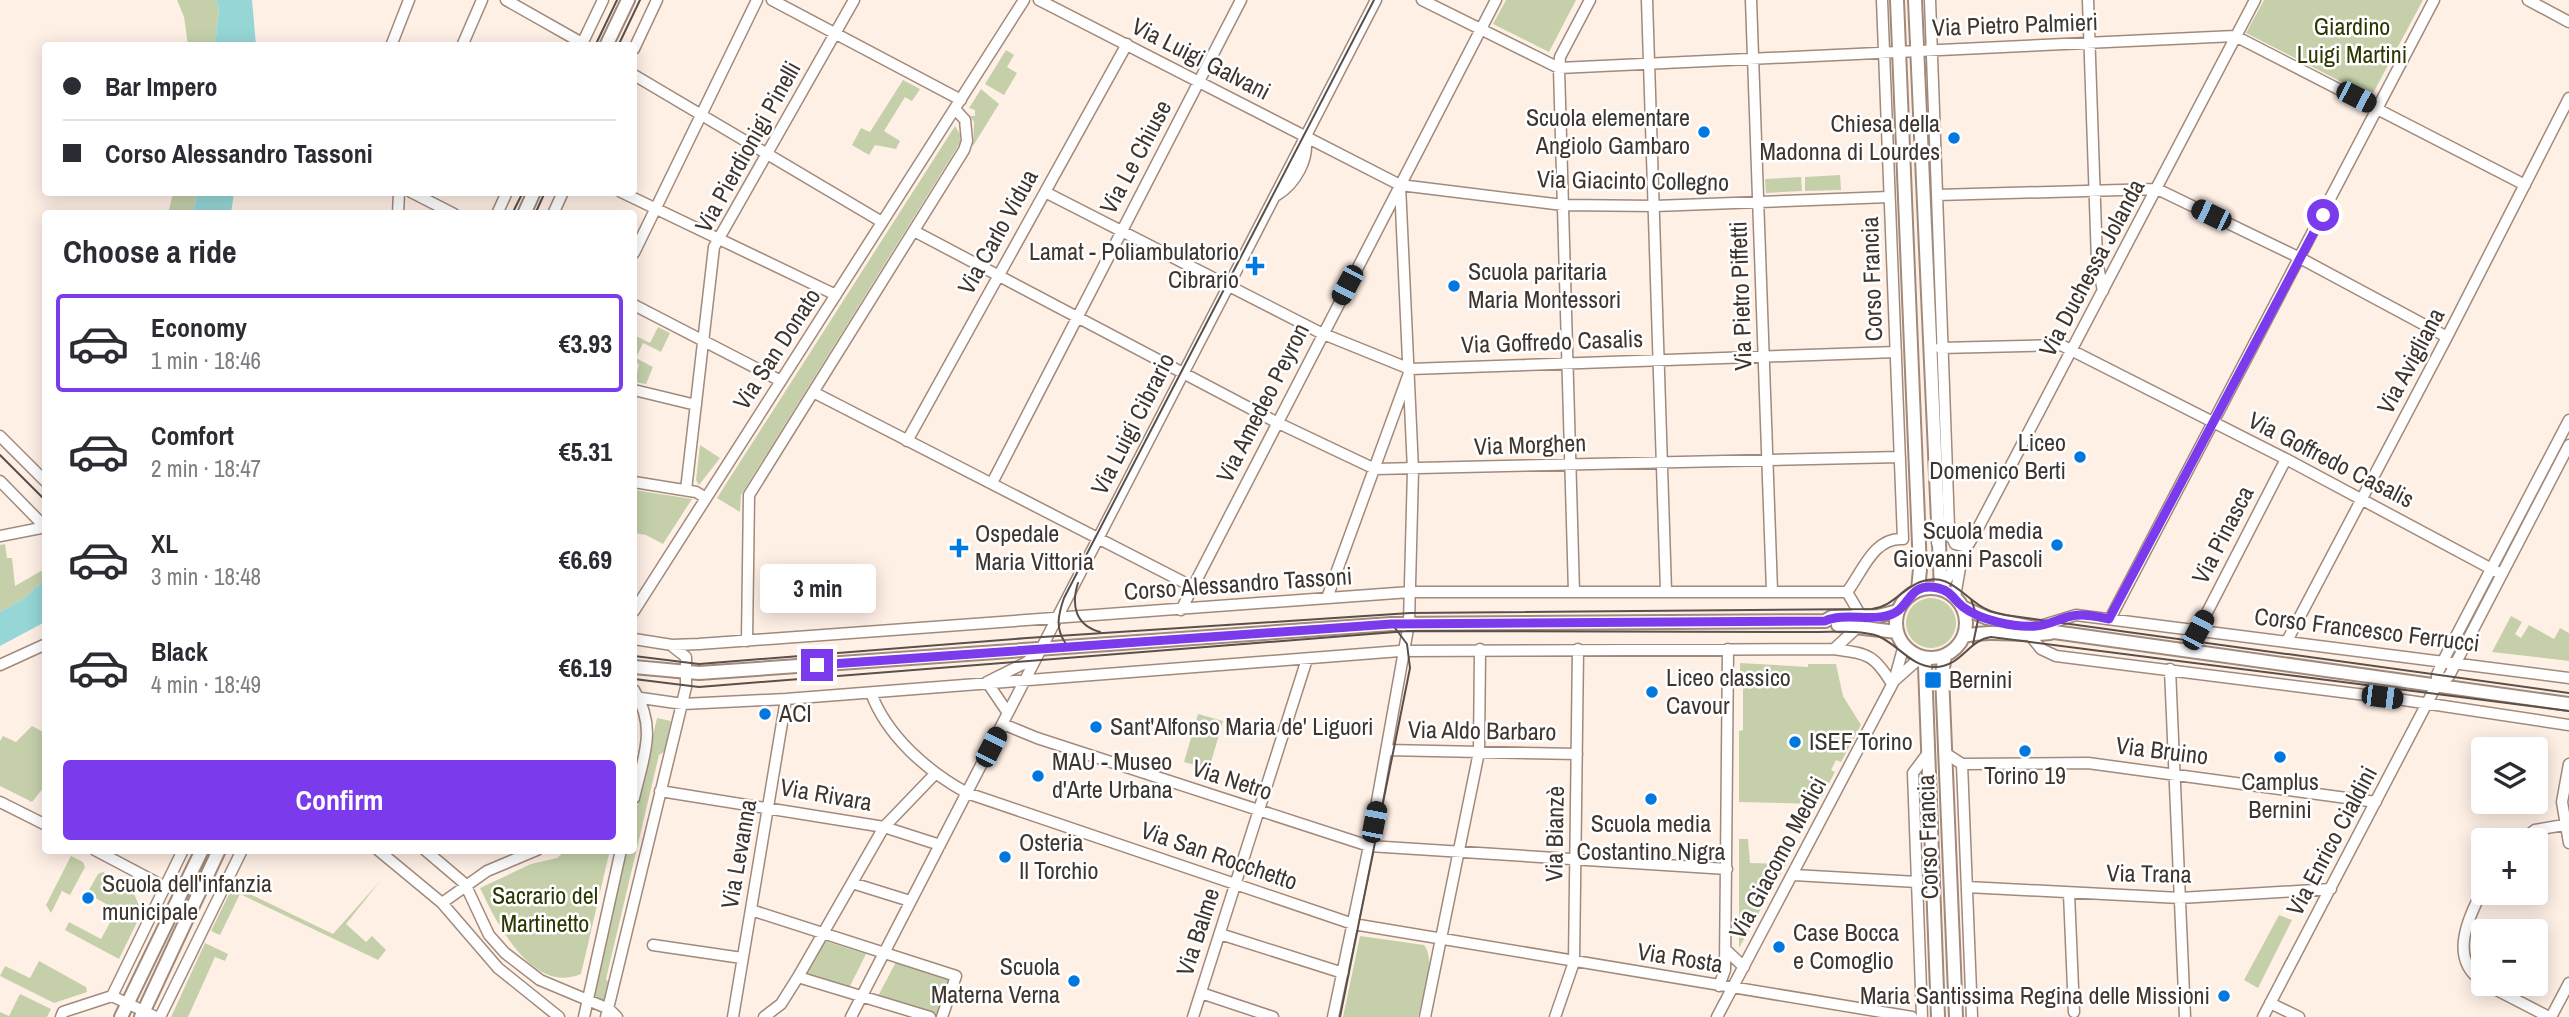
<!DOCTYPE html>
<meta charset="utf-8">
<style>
body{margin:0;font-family:"Archivo Narrow",sans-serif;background:#f7f7f7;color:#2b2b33;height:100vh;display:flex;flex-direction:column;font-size:26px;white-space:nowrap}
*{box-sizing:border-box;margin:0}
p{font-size:23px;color:#7c7c81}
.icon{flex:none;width:38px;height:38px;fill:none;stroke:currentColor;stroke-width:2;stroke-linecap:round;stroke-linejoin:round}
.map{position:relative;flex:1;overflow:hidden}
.side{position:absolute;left:42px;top:210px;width:595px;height:644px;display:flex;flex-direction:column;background:#fff;border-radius:7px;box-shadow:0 4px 18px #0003}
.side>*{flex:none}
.top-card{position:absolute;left:42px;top:42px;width:595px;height:154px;border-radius:7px;box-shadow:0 4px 18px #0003;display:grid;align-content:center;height:154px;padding:0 21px;background:#fff}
.buttons{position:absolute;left:2471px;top:737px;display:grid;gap:14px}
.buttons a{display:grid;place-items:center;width:77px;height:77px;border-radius:7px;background:#fff;box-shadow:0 4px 18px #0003;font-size:35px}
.end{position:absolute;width:32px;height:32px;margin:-16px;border:9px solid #7c3aed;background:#fff;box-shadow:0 0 0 4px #fff}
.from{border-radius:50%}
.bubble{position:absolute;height:49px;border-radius:7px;background:#fff;box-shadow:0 4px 18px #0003;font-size:23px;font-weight:800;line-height:49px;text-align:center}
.car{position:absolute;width:21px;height:42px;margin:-21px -10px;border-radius:9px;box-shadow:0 0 5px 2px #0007;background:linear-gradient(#222 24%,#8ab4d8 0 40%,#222 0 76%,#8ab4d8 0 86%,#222 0)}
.top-card b{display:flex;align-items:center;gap:24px;height:66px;font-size:26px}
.top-card b+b{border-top:2px solid #e1e1e2}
.top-card i{width:18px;height:18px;background:#2b2b33}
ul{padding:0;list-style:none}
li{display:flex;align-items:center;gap:21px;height:98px;margin:0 14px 10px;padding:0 7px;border:4px solid transparent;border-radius:7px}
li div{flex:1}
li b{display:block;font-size:26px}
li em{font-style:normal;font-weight:800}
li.on{border-color:#7c3aed}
li>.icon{width:63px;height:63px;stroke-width:1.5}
h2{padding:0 21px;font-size:32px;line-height:84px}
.button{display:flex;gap:14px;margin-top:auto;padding:14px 21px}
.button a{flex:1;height:80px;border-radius:7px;background:#7c3aed;color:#fff;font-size:28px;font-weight:800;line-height:80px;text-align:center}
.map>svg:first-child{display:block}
.green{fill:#c5d0ab}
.water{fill:#96d6d6}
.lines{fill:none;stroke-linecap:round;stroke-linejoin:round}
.minor-casing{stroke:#a18a7b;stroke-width:13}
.major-casing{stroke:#a18a7b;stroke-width:16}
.minor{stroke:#fff;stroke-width:10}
.major{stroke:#fff;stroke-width:12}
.tram{stroke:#5a4f49;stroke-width:2}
.route{stroke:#7c3aed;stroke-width:9}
.poi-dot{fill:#0178df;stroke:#fff;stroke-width:2.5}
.labels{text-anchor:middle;stroke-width:5;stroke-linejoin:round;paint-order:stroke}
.street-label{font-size:24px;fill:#3f352f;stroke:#fff}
.park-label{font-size:24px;fill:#2c3700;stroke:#fff}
.poi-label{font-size:24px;fill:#3f352f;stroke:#fff;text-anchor:start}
</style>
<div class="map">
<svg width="2569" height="1017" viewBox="0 0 2569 1017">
<rect width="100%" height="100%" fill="#fff0e6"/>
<!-- green -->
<path class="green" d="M 177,0 L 216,0 L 219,9 L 215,45 L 188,45 L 184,17 Z
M 1506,0 L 1576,0 L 1549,52 L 1493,24 Z
M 2264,0 L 2423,0 L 2371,97 L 2246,33 Z
M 1006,50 L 1014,55 L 1007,67 L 1017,73 L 1004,95 L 985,84 Z
M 903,80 L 920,89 L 912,101 L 905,97 L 884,131 L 900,141 L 896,149 L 875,145 L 869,155 L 852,145 L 861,128 L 870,132 Z
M 981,89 L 999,104 L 973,146 L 974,122 L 970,116 L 975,116 L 975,110 L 969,108 Z
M 955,126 L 960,134 L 960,143 L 741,495 L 740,512 L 717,498 Z
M 1840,175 L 1841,190 L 1805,191 L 1805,177 Z
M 1801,177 L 1802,191 L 1766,193 L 1765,179 Z
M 173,193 L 197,193 L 193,213 L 168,214 Z
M 658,327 L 670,333 L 661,352 L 643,343 L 636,358 L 653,367 L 646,384 L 635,382 L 639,364 L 634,362 L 634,335 L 650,343 Z
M 700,445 L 720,458 L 699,485 L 696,480 Z
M 634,490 L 692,499 L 663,544 L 646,535 L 634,533 Z
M 5,544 L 7,558 L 12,558 L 15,586 L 41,571 L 45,572 L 45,579 L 25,598 L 0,612 L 0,545 Z
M1906 623a25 25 0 1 1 50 0a25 25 0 1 1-50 0Z
M 2511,616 L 2522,622 L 2515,634 L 2521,638 L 2529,625 L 2554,639 L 2560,628 L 2569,633 L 2569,661 L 2492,652 Z
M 1740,663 L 1808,667 L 1808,664 L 1836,664 L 1843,696 L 1861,725 L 1841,762 L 1836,760 L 1831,770 L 1835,772 L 1818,804 L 1739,802 L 1739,731 L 1743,730 L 1743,683 L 1740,683 Z
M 1198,714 L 1223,721 L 1209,769 L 1184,762 Z
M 657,718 L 671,721 L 664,752 L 659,755 L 606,979 L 610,984 L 606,998 L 599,1001 L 595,999 L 593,991 L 626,851 L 634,850 L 634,820 Z
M 32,726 L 45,733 L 45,786 L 32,802 L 0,786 L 0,741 L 3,736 L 16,742 Z
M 1739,839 L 1748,839 L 1750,863 L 1786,864 L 1739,948 Z
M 597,852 L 609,854 L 581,974 C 532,995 496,922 480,888 L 531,864 L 557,858 L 562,854 Z
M 71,856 L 83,862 L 85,867 L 70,895 L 62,891 L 51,913 L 46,905 Z
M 103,872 L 131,887 L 142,912 L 119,959 L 65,930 L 69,922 L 101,939 L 117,910 L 92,896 L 89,901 L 84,899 L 98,874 Z
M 381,880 L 346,924 L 366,942 L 372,936 L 386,950 L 378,960 L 240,894 L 220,935 L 211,931 L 233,886 L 333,934 Z
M 2279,915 L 2292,920 L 2258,988 L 2244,980 Z
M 1360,936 L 1424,945 C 1437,961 1422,998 1418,1017 L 1343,1017 Z
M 825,941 L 866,954 L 849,988 L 806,976 Z
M 205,943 L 228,954 L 225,961 L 215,957 L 188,1017 L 171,1017 Z
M 39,961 L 86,987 L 87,992 L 54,1003 L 0,976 L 5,966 L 30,978 Z
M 896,962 L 951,978 L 938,1017 L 877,998 Z
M 20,994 L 51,1009 L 47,1017 L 0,1017 L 0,1012 L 9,1016 Z"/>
<!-- water -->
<path class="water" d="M 216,0 L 252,0 L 256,45 L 215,45 L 219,9 Z
M 197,193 L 234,193 L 231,213 L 193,213 Z
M 45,579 L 45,622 L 0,646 L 0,612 L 25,598 Z"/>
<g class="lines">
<defs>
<path id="minor" d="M 506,0 L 582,43
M 772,0 L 961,100
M 1039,0 L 1400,185 L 1563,205 L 1655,206 L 1889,197
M 1422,0 L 1559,68 L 2235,36 L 2525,185
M 1647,0 L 1666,591
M 1751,0 L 1772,591
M 1882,0 L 1903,539
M 1930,0 L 1949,527 L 1937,543
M 2088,0 L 2097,261 L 2103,291
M 2528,0 L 2569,22
M 391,46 L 409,0
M 462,46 L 482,0
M 581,46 L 603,0
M 634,49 L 657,0
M 634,75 L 882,222
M 411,192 L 454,214
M 621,192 L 836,295
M 1045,192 L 1321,333 L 1410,369 L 1896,352
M 1277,195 C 1295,184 1310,159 1305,137
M 1937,195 L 2157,189 L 2300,258 L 2447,337
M 398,214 L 399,192
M 497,214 L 507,192
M 553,214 L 563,192
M 914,231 L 1276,422 L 1375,469 L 1900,457
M 634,253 L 757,0
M 634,305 L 781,381
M 1940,348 L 2061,345 L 2286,459 L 2501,574
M 634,390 L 696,405
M 813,392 L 1193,587
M 0,436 L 46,482
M 907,441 L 1127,44
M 0,481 L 46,528
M 634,482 L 696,492 L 706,498
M 992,483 L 1241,0
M 686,490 L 714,247 L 854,0
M 1949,530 L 1955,544 L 1967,547
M 0,536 L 46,527
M 1941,589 L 1976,532 L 2255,0
M 1574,592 L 1559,68 L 1560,57 L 1590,0
M 1847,592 C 1862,573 1873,537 1903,539
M 1847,592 L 1861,616
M 1955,597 L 1962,556
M 1327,598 L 1408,376
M 1181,610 L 1496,0
M 634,611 L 1024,0
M 2110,619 L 2434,0
M 2037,627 L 2076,615 L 2569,678
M 2198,630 L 2286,459
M 2029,634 L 2041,649 L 2056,656 L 2397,699 L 2569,725
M 634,639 L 672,645 L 699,644 L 1410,592 L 1847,592
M 747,641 L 749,495 L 964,150 L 967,141 L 965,120 L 955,109
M 2287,641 L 2447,337 L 2569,98
M 1834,649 L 1860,625
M 0,665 L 46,644
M 2170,669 L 2185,1017
M 1894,681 L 1921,657
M 2437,684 L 2437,675 L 2443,661 L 2569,420
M 634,690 C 658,729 643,757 634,798
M 871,693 C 887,736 927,771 967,793 L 1353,924 L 1912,1017
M 634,697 L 683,704 L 786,699 L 1400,651 L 1834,649 C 1868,654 1874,654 1892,684
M 1008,713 L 987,682 L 1027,662 L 1036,654
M 1003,724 L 1037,738 L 1369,846 L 1727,869
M 1388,750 L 1577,754
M 1945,753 L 1962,764 L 2088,763 L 2376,802
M 1962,764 L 1972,1017
M 2569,764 L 2562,802 L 2569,843
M 660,791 L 884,827 L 940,845
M 0,802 L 46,825
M 2522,840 L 2535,830 L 2564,825
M 95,850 L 165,887
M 378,850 L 442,903 L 498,968 L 559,1017
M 425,850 L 465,884 L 489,935 L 505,953 L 540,980 L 609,1009 L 617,1017
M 1794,875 L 1917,882
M 852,883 L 910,901
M 1967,887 L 2180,898 L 2331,889
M 2483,889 C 2468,919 2448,959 2483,982
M 2069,893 L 2074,1012
M 442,903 L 487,871 L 537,850
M 751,910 L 956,976 L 942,1017
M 1220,934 L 1343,973
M 653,945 L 742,958
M 1726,950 L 1744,967
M 2485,984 L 2549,1017
M 1719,986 L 1725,970 L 1728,649
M 1201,993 L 1273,1017
M 112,996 L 183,850
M 2270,1003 L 2299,1017
M 61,1017 L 63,1012 L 112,996 L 156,1017
M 160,1017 L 242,850
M 584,1017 L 621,850
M 606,1017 L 686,687 L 686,657 L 672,646
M 733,1017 L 786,699
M 764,1017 L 781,1004 L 798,977
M 851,1017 L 1376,0
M 930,1017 L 798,977 L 884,827 L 934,775
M 1193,1017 L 1307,659
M 1333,1017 L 1369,846 L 1409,623 L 1413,470 L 1400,185
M 1425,1017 L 1479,752 L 1480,649
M 1555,1017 L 1574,962 L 1578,649
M 1717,1017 L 1894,681 L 1904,645
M 1922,1017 L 1913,773 L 1928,753
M 2263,1017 L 2437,684 L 2449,676 L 2569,445
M 2551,1017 L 2569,983"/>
<path id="major" d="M 1897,0 L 1920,569 L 1918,590
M 1915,0 L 1941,589
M 606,46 L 628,0
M 524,214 L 534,192
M1896 623a35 35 0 1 1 70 0a35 35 0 1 1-70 0Z
M 1962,607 L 1987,618 L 2054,632 L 2569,704
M 1838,625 L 1897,632
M 1964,636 C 1997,629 2019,637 2050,633
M 1945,655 L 1942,674 L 1956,1017
M 1921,657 L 1925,666 L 1938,1017
M 634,667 L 699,673 L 1391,624 L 1825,621 L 1832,617 L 1878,616 L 1898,611
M 121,1017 L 202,850
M 141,1017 L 219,850"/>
</defs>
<!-- minor casing -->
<use href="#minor" class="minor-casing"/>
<!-- major casing -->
<use href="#major" class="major-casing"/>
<!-- minor -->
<use href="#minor" class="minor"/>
<!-- major -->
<use href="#major" class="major"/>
<!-- tram -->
<path class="tram" d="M 595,46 L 617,0
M 618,46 L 640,0
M 512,214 L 523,192
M 535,214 L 545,192
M 0,455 L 46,501
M 1078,583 C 1071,605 1075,625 1100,632
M 1971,599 L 1978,620 L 1973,644
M 1066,644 C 1055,629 1058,615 1064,598 L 1374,0
M 634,656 L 699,664 L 1027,638 L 1410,613 L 1872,609 C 1892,607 1902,589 1920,582 C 1947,572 1959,592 1979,605 C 1987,611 1996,613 2005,615 L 2569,693
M 634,679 L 699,687 L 1408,631 L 1818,632 C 1837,632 1860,630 1878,636 C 1899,645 1911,667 1935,667 C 1961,667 1968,640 1991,637 L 2569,711
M 1340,1017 L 1410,668 L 1407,644 L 1395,628"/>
</g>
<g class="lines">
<!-- route -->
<path class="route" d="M 817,665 L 1391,624 L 1825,621 C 1846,611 1881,625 1899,610 C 1912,598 1913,583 1938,588 C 1951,591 1954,600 1963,607 C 1980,620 2015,628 2036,626 C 2047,626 2060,618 2072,616 C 2083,613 2098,617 2109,619 L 2323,215"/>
</g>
<!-- markers -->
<g class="poi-dot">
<circle cx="1704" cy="132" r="7"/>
<circle cx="1954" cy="138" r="7"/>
<path d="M1251.5 255.5h7v7h7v7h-7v7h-7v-7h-7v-7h7z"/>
<circle cx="1454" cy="286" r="7"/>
<circle cx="2080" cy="457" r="7"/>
<circle cx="2057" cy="545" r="7"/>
<path d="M955.5 537.5h7v7h7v7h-7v7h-7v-7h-7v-7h7z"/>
<rect x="1924" y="671" width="18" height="18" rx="3.5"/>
<circle cx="1652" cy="692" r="7"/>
<circle cx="765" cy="714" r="7"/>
<circle cx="1096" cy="727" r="7"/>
<circle cx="1795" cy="742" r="7"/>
<circle cx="2025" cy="751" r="7"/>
<circle cx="2280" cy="757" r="7"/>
<circle cx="1038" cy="776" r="7"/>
<circle cx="1651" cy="799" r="7"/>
<circle cx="1005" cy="857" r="7"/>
<circle cx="88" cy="898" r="7"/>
<circle cx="1779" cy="947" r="7"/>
<circle cx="1074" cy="981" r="7"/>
<circle cx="2224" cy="996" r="7"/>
</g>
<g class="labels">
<!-- street labels -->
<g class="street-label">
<text transform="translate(2015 25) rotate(-2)" y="8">Via Pietro Palmieri</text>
<text transform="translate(1201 59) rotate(27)" y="8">Via Luigi Galvani</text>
<text transform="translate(748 147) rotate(-61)" y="8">Via Pierdionigi Pinelli</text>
<text transform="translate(1136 157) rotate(-62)" y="8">Via Le Chiuse</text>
<text transform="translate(1633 181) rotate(1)" y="8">Via Giacinto Collegno</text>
<text transform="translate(998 232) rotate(-61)" y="8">Via Carlo Vidua</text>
<text transform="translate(2092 268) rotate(-62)" y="8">Via Duchessa Jolanda</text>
<text transform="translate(1872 279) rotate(-92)" y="8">Corso Francia</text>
<text transform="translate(1741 296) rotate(-92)" y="8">Via Pietro Piffetti</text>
<text transform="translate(1552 342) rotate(-2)" y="8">Via Goffredo Casalis</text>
<text transform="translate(777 349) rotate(-57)" y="8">Via San Donato</text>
<text transform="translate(2411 361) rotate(-62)" y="8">Via Avigliana</text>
<text transform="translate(1263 403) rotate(-63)" y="8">Via Amedeo Peyron</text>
<text transform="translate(1133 424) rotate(-63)" y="8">Via Luigi Cibrario</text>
<text transform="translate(1530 445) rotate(-2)" y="8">Via Morghen</text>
<text transform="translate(2331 460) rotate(27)" y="8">Via Goffredo Casalis</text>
<text transform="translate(2223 535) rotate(-63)" y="8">Via Pinasca</text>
<text transform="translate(1238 584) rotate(-4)" y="8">Corso Alessandro Tassoni</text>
<text transform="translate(2367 630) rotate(7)" y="8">Corso Francesco Ferrucci</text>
<text transform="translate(1482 731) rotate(1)" y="8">Via Aldo Barbaro</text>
<text transform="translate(2162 751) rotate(7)" y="8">Via Bruino</text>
<text transform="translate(1232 780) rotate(18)" y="8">Via Netro</text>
<text transform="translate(826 795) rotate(10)" y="8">Via Rivara</text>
<text transform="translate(1555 834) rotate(-89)" y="8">Via Bianzè</text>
<text transform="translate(1928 837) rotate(-92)" y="8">Corso Francia</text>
<text transform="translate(2332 841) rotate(-62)" y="8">Via Enrico Cialdini</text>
<text transform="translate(739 854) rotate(-80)" y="8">Via Levanna</text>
<text transform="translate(1219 856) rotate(19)" y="8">Via San Rocchetto</text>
<text transform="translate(1778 858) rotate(-62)" y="8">Via Giacomo Medici</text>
<text transform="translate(2149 874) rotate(1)" y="8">Via Trana</text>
<text transform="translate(1198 932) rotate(-72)" y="8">Via Balme</text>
<text transform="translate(1680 958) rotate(9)" y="8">Via Rosta</text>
</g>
<!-- park labels -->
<g class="park-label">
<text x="2352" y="35">Giardino<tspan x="2352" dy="28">Luigi Martini</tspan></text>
<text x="545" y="904">Sacrario del<tspan x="545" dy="28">Martinetto</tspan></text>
</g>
<!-- poi labels -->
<g class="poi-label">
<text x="1690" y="126" text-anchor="end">Scuola elementare<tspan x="1690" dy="28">Angiolo Gambaro</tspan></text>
<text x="1940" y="132" text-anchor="end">Chiesa della<tspan x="1940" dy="28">Madonna di Lourdes</tspan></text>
<text x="1239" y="260" text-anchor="end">Lamat - Poliambulatorio<tspan x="1239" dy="28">Cibrario</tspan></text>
<text x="1468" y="280">Scuola paritaria<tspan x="1468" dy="28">Maria Montessori</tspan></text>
<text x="2066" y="451" text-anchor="end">Liceo<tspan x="2066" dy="28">Domenico Berti</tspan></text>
<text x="2043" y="539" text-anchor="end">Scuola media<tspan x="2043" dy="28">Giovanni Pascoli</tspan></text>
<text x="975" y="542">Ospedale<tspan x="975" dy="28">Maria Vittoria</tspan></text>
<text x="1666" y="686">Liceo classico<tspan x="1666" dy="28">Cavour</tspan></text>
<text x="1949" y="688">Bernini</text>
<text x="779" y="722">ACI</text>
<text x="1110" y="735">Sant'Alfonso Maria de' Liguori</text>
<text x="1809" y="750">ISEF Torino</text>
<text x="1052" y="770">MAU - Museo<tspan x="1052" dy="28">d'Arte Urbana</tspan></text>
<text x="2025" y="784" text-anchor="middle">Torino 19</text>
<text x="2280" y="790" text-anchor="middle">Camplus<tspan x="2280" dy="28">Bernini</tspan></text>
<text x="1651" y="832" text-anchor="middle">Scuola media<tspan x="1651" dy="28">Costantino Nigra</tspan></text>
<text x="1019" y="851">Osteria<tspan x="1019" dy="28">Il Torchio</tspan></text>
<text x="102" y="892">Scuola dell'infanzia<tspan x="102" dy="28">municipale</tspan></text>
<text x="1793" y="941">Case Bocca<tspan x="1793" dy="28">e Comoglio</tspan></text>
<text x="1060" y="975" text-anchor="end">Scuola<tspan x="1060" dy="28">Materna Verna</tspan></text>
<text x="2210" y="1004" text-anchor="end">Maria Santissima Regina delle Missioni</text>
</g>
</g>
</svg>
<div class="buttons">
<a><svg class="icon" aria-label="layers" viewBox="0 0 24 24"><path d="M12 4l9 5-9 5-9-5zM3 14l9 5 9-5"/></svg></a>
<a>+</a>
<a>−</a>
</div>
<i class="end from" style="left:2323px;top:215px"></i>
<i class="end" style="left:817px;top:665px"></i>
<div class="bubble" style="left:760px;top:564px;width:116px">3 min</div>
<i class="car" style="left:2356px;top:97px;rotate:117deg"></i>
<i class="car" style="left:2211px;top:215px;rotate:296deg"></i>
<i class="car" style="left:1347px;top:285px;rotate:208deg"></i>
<i class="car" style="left:2198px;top:630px;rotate:28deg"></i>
<i class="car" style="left:2382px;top:697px;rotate:97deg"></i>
<i class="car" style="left:991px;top:747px;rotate:27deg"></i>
<i class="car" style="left:1374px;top:822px;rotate:11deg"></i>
<div class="top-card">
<b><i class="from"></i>Bar Impero</b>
<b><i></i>Corso Alessandro Tassoni</b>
</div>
<section class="side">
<h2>Choose a ride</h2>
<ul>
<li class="on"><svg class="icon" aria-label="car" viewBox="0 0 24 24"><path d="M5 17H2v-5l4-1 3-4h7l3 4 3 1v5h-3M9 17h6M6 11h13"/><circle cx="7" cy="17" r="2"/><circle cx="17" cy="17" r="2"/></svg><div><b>Economy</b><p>1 min · 18:46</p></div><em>€3.93</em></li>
<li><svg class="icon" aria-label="car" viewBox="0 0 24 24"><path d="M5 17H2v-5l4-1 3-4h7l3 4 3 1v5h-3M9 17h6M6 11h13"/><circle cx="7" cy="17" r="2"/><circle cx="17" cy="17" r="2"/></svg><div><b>Comfort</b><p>2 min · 18:47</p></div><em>€5.31</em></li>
<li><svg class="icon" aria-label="car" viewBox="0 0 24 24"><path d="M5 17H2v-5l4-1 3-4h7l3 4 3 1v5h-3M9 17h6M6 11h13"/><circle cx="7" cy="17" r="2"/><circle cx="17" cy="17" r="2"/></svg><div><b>XL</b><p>3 min · 18:48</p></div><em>€6.69</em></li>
<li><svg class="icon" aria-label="car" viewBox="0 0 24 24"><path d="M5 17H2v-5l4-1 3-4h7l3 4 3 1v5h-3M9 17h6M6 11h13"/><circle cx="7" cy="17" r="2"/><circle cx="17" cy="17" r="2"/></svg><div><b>Black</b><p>4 min · 18:49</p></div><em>€6.19</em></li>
</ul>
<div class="button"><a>Confirm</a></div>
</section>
</div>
